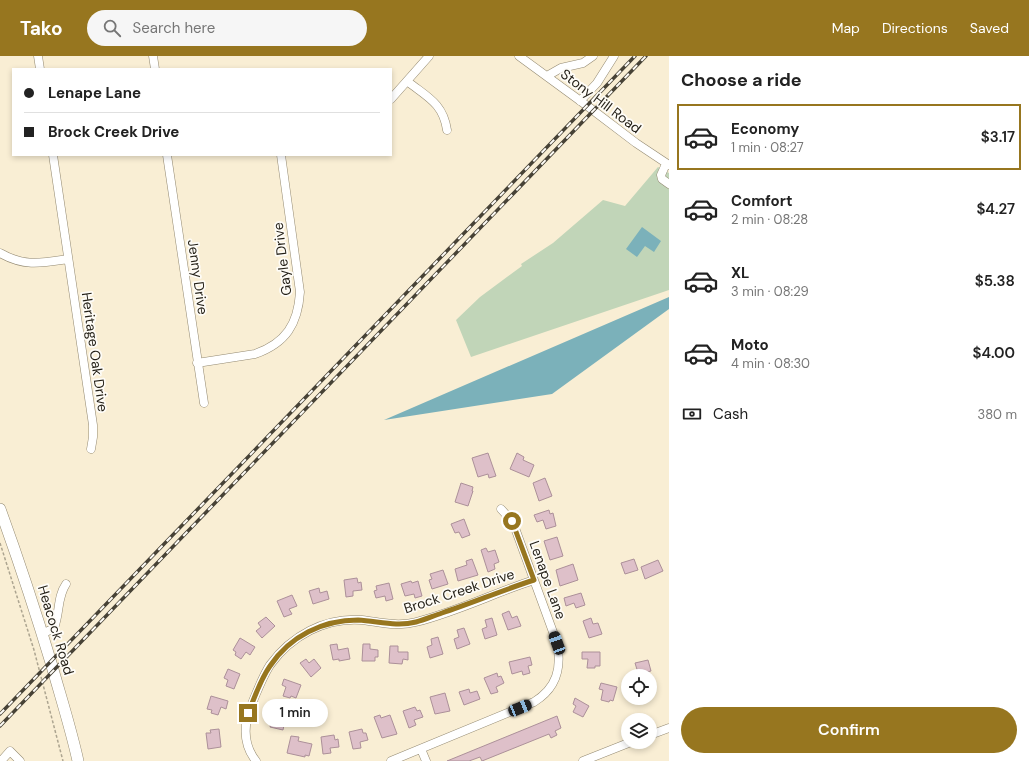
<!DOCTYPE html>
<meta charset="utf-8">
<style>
body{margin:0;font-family:"DM Sans",sans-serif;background:#f6f6f6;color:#222;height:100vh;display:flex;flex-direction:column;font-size:15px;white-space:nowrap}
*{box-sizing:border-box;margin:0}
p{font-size:13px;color:#767676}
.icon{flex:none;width:22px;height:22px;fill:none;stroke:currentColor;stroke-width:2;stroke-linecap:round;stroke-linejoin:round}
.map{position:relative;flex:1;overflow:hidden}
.panel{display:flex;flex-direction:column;background:#fff;width:360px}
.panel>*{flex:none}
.guide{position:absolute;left:12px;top:12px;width:380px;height:88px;border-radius:0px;box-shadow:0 2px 6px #0003;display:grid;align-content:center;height:88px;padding:0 12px;background:#fff}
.tools{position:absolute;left:621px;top:613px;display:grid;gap:8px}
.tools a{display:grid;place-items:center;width:36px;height:36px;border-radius:50%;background:#fff;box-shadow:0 2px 6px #0003;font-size:20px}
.end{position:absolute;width:18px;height:18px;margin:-9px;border:5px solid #97761f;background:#fff;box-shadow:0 0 0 2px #fff}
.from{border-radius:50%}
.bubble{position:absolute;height:28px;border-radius:14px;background:#fff;box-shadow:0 2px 6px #0003;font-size:13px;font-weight:600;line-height:28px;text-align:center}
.car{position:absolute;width:12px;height:24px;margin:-12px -6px;border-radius:5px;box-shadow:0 0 3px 1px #0007;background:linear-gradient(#222 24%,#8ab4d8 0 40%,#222 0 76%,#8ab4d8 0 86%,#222 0)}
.guide b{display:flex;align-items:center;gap:14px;height:38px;font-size:15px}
.guide b+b{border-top:1px solid #e0e0e0}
.guide i{width:10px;height:10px;background:#222}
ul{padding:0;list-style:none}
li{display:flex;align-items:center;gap:12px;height:66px;margin:0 8px 6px;padding:0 4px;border:2px solid transparent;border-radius:0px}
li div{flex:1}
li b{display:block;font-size:15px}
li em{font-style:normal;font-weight:600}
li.current{border-color:#97761f}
li>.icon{width:36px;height:36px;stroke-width:1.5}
h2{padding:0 12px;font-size:18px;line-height:48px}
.pay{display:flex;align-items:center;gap:10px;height:44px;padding:0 12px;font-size:15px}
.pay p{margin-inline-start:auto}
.primary-button{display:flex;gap:8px;margin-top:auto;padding:8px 12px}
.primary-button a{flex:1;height:46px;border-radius:24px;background:#97761f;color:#fff;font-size:16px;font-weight:600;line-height:46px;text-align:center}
header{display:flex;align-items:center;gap:24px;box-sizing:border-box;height:56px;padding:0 20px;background:#97761f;color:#fff}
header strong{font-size:19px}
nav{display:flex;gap:22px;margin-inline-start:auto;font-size:14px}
.search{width:280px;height:36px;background:#f6f6f6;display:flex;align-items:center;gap:10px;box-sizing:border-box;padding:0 14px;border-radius:22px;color:#767676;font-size:15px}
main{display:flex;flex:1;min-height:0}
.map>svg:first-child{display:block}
.green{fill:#c1d5b8}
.water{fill:#7bb1ba}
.building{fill:#dec0c9;stroke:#ac9099}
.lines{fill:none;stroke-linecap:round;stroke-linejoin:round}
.minor-casing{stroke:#938971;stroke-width:9}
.major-casing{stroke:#938971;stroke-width:12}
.path{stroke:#aca490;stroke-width:1.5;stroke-dasharray:3 2;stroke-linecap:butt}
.minor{stroke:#fff;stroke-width:8}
.major{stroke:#fff;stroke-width:11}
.rail-casing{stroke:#474236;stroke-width:3.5}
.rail{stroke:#fefcf7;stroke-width:2;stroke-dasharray:6;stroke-linecap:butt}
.route{stroke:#97761f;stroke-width:5}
.labels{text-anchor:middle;stroke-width:3.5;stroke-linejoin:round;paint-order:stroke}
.street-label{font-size:14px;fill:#221e15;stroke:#fefcf7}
</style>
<header>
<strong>Tako</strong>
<div class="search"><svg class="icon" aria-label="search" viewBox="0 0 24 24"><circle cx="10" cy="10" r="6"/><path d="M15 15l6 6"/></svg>Search here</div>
<nav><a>Map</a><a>Directions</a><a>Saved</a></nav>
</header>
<main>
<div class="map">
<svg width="669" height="705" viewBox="0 0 669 705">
<rect width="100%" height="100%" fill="#f9eed4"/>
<!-- green -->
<path class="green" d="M 658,111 L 669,117 L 669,234 L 471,301 L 456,264 L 480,241 L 522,210 L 521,208 L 553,187 L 603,144 L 625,150 Z"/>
<!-- water -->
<path class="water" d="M 642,171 L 661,185 L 654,196 L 645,190 L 637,201 L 626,193 Z
M 669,241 L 669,253 L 552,338 L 384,364 Z"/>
<!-- building -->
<path class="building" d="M 488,397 L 496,420 L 489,422 L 488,418 L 478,421 L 472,402 Z
M 517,397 L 524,401 L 523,404 L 534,409 L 529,421 L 510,413 Z
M 545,422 L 552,440 L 539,445 L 533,427 Z
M 461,427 L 473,431 L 472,435 L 473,435 L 468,450 L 455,446 Z
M 549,454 L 550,458 L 553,457 L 556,470 L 546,473 L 543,464 L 537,466 L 534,459 Z
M 464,463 L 470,479 L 462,482 L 459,476 L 455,477 L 451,468 Z
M 557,481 L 563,500 L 550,504 L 544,485 Z
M 486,492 L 488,496 L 495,494 L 499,506 L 494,508 L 495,513 L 488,516 L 481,494 Z
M 472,503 L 478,519 L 458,525 L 455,513 L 467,509 L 466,505 Z
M 634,503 L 638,514 L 625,518 L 621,507 Z
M 658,504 L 663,515 L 645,523 L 641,511 Z
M 573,508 L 578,524 L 560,530 L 556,514 Z
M 443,514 L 448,528 L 432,533 L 429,524 L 432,523 L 430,518 Z
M 357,522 L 358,527 L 361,526 L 362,534 L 353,535 L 353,540 L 346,541 L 344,524 Z
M 411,525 L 412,527 L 418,525 L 422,540 L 415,542 L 414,538 L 405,540 L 401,528 Z
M 389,527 L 393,543 L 386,545 L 385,540 L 376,542 L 374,535 L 377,534 L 376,530 Z
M 319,532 L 320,537 L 327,535 L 329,543 L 313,548 L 309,535 Z
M 581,537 L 585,549 L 576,552 L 574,547 L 566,550 L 564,542 Z
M 292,539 L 297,550 L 289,553 L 292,558 L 284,561 L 277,545 Z
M 509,555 L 512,562 L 517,560 L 521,570 L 508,574 L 502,558 Z
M 266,561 L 275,570 L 262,582 L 256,575 L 261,571 L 258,567 Z
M 492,562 L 497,579 L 485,583 L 482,573 L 487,571 L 485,564 Z
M 591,562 L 593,568 L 598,567 L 602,578 L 589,582 L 583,565 Z
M 464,572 L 470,588 L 457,593 L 454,583 L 459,581 L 457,574 Z
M 438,581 L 443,598 L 430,602 L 427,591 L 432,589 L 431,583 Z
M 240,582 L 255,591 L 250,599 L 246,596 L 241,603 L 235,599 L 236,596 L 233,594 Z
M 337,588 L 338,594 L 348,592 L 350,603 L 339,605 L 339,603 L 333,604 L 330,589 Z
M 363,588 L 370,588 L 370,593 L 378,594 L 378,601 L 375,601 L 375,605 L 362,605 Z
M 390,590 L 398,590 L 398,596 L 408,596 L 408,604 L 403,603 L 402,608 L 389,607 Z
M 582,596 L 600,596 L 600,610 L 595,610 L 595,612 L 587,612 L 588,603 L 582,603 Z
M 530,601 L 532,609 L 528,610 L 530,617 L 523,619 L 522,615 L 512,618 L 509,606 Z
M 306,603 L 309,607 L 314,603 L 321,612 L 311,621 L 300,607 Z
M 648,604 L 651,615 L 647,616 L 647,618 L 639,620 L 635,607 Z
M 228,613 L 240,618 L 234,633 L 226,630 L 228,624 L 224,622 Z
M 497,617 L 498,621 L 501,620 L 504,627 L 496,631 L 498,636 L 491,638 L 484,622 Z
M 284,623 L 301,629 L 296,642 L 291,640 L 290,642 L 283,640 L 286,631 L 282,629 Z
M 601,627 L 617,631 L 613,645 L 610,644 L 609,646 L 601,644 L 603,634 L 599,633 Z
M 469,633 L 470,637 L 477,635 L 480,643 L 464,649 L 459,636 Z
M 445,637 L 450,655 L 435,658 L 430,641 Z
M 211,640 L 228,645 L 226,653 L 221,651 L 218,659 L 211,657 L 212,654 L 207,653 Z
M 575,642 L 589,650 L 583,661 L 573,656 L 576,650 L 573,648 Z
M 415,651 L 417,655 L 420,654 L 423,661 L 414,664 L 416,669 L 409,672 L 403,655 Z
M 273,655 L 282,657 L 281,663 L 285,664 L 283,674 L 270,671 Z
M 380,659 L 381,662 L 390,659 L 397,678 L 382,682 L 374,661 Z
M 557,660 L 561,672 L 555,675 L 557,679 L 551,682 L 549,678 L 482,705 L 480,701 L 469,705 L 447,705 Z
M 219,673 L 221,691 L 208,693 L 206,677 L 211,677 L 210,674 Z
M 362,673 L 363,677 L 366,677 L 368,684 L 360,686 L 361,692 L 353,693 L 349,676 Z
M 334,679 L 335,684 L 338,683 L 339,691 L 330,692 L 331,697 L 323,698 L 321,681 Z
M 291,680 L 299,681 L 298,685 L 312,688 L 309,700 L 305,699 L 305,701 L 287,697 Z"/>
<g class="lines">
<defs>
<path id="minor" d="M 38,0 L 40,13
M 153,0 L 155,13
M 519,0 L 590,52 L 636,87 L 669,109
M 547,20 L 561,12 L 583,7 L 593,0
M 407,25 C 427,41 443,47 447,74
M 391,43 L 429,0
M 580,45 L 597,27 L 614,0
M 53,99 L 93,369 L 93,381 L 91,393
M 167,99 L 204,347
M 666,108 L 661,119 L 662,123 L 669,128
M 0,197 C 24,211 42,207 68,203
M 197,307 L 255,298 C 286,287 298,268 300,236 L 281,99
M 42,578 L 54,572 C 60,557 57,541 66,528
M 650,679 L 669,672
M 421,693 L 426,705
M 1,705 L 10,695 L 20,705
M 256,705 C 241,686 244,665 253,645 C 258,633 263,620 270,609 C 291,580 325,561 362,564 C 380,566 397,571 416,566 C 456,556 494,537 534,524
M 391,705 L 534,646 C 557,632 562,612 557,587 L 515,472 L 512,465 L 501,453
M 583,705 L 631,686"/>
<path id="major" d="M 0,453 C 19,505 36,557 52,610 C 61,642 71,673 78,705"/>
</defs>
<!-- minor casing -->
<use href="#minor" class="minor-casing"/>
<!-- major casing -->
<use href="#major" class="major-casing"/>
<!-- path -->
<path class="path" d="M 0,487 L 34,594 L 63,705"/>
<!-- minor -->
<use href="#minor" class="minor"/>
<!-- major -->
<use href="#major" class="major"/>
<defs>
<path id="rail" d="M 0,658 L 635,0
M 0,670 L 646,0"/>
</defs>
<!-- rail casing -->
<use href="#rail" class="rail-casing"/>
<!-- rail -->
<use href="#rail" class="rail"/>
</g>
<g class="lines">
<!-- route -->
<path class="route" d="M 248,657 C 255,641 260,624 270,610 C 290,580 323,564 358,564 C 378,565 396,571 416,566 C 424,564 433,560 442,557 C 472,547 503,534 534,524 L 512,465"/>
</g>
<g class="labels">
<!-- street labels -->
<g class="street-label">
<text transform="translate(601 45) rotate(37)" y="5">Stony Hill Road</text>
<text transform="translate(282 203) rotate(-97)" y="5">Gayle Drive</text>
<text transform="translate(198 221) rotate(82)" y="5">Jenny Drive</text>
<text transform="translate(95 296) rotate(82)" y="5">Heritage Oak Drive</text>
<text transform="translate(548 524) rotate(70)" y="5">Lenape Lane</text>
<text transform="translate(459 535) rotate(-18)" y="5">Brock Creek Drive</text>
<text transform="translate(56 574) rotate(73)" y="5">Heacock Road</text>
</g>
</g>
</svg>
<div class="tools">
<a><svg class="icon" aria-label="locate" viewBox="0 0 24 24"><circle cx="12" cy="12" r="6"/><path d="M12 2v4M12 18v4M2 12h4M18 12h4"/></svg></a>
<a><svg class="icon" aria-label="layers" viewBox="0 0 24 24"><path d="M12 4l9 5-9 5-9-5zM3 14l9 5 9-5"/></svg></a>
</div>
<i class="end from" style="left:512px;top:465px"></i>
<i class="end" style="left:248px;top:657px"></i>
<div class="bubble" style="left:262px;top:643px;width:66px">1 min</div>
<i class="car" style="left:557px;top:587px;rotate:340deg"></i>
<i class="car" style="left:520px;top:652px;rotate:68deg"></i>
<div class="guide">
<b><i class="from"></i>Lenape Lane</b>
<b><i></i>Brock Creek Drive</b>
</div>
</div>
<section class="panel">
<h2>Choose a ride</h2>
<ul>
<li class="current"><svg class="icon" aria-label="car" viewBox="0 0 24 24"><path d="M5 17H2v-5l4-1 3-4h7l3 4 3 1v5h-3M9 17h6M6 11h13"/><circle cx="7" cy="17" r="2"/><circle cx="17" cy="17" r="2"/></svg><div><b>Economy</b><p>1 min · 08:27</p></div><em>$3.17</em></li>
<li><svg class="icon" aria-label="car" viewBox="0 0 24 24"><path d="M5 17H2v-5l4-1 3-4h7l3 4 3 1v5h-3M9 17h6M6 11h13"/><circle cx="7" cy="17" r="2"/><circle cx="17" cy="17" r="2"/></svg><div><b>Comfort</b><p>2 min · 08:28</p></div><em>$4.27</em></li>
<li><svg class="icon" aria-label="car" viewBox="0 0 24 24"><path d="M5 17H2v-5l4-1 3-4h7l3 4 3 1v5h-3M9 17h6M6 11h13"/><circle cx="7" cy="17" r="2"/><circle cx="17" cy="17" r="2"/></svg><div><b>XL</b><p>3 min · 08:29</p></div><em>$5.38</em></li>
<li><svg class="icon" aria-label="car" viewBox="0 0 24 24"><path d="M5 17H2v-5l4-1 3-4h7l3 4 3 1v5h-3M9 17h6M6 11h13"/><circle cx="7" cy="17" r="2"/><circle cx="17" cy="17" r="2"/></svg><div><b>Moto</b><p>4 min · 08:30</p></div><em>$4.00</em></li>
</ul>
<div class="pay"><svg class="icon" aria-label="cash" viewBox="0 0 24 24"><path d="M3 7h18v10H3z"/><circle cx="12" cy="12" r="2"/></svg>Cash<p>380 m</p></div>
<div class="primary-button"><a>Confirm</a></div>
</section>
</main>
